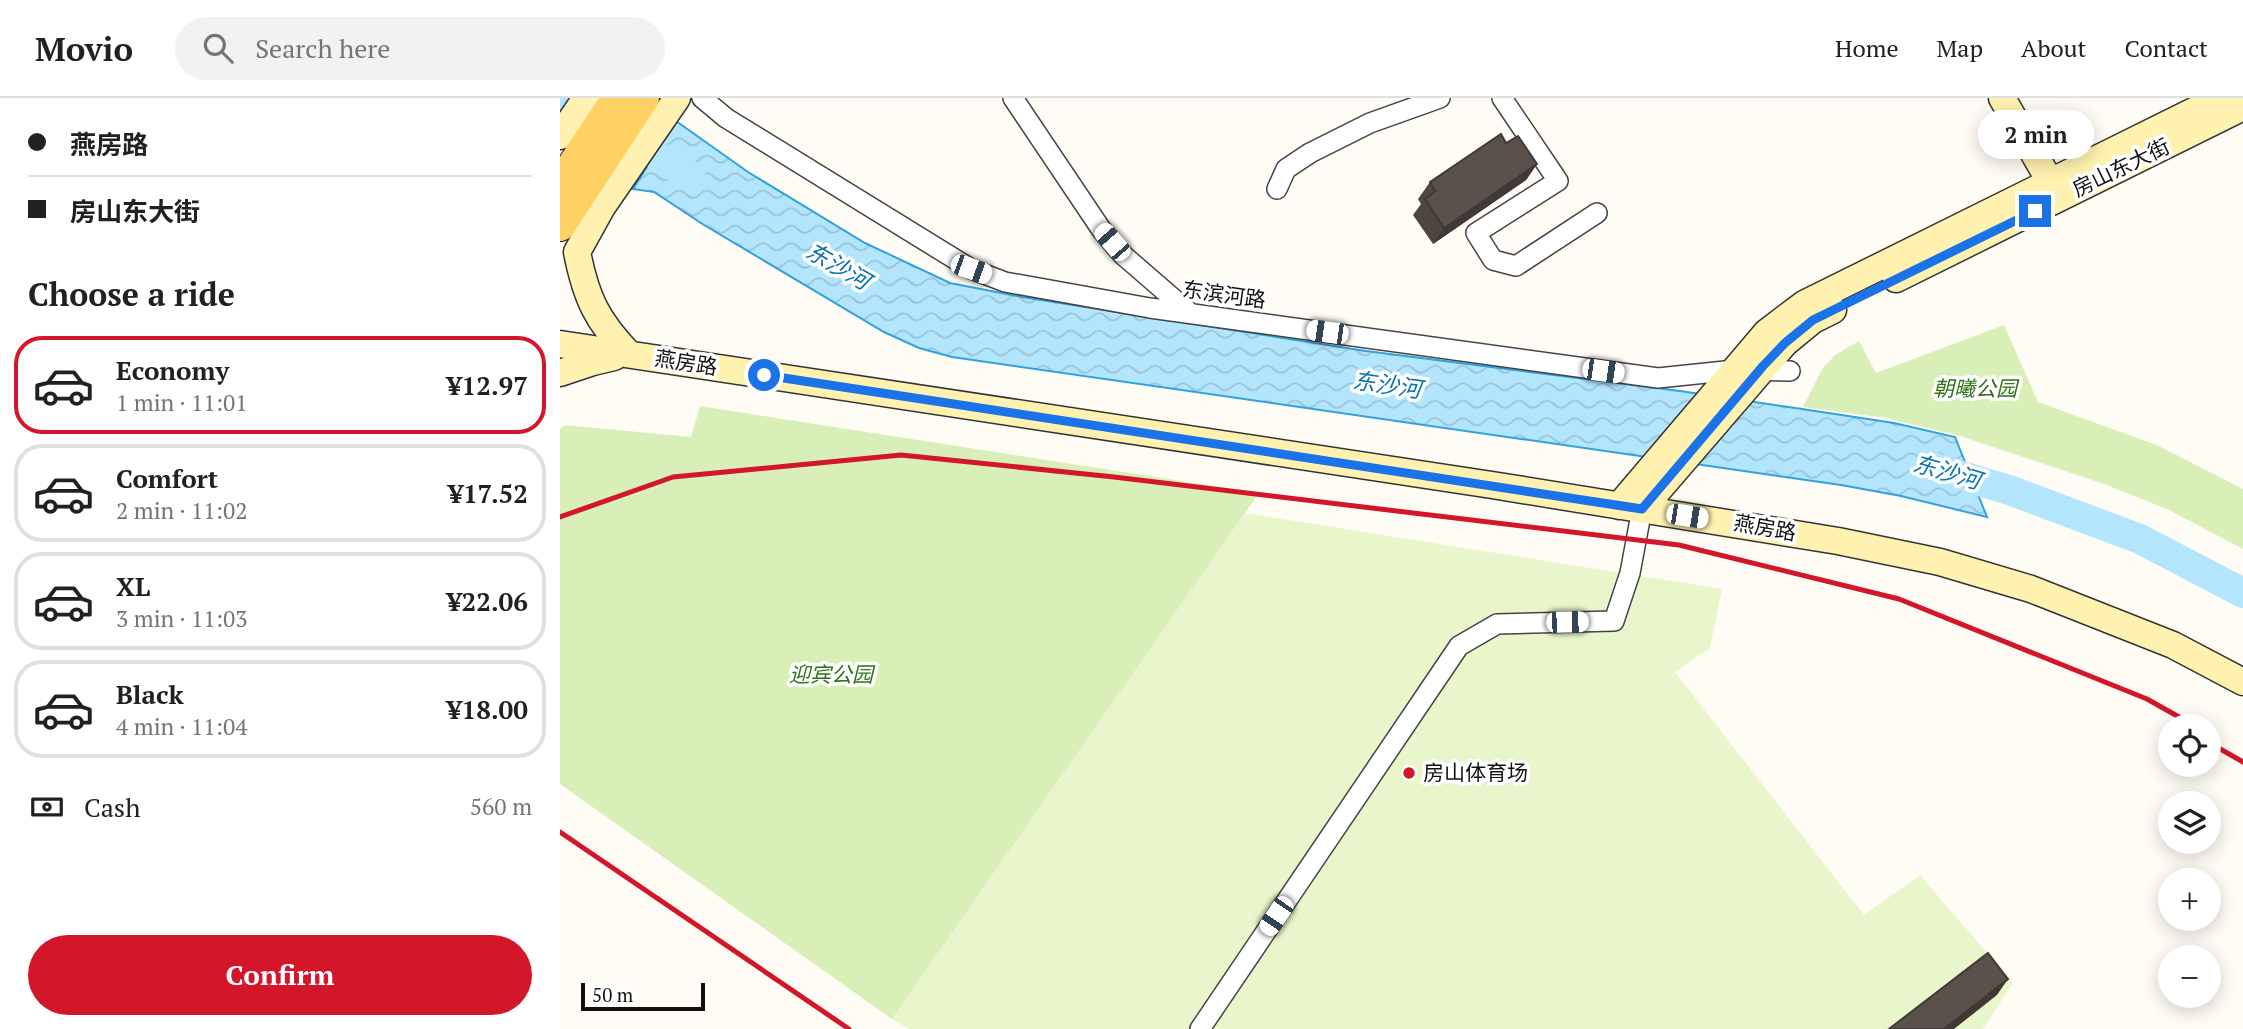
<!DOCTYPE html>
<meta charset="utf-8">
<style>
body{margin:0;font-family:"PT Serif","Noto Sans SC",serif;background:#f2f2f2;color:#202124;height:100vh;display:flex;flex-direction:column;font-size:26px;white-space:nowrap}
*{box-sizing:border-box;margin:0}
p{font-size:23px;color:#757577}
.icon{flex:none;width:38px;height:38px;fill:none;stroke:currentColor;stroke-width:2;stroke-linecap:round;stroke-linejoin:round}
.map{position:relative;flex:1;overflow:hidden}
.side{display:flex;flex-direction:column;background:#fff;width:560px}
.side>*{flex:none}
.top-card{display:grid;align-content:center;height:154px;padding:0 28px;background:#fff}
.controls{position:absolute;left:1598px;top:616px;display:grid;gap:14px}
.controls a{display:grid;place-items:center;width:63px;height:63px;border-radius:50%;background:#fff;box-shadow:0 4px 18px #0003;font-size:35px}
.scale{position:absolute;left:21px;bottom:18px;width:124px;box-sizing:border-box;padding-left:7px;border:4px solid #111;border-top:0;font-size:19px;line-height:24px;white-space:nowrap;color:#111;-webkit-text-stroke:5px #fff;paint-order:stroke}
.end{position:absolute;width:32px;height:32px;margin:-16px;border:9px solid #1a73e8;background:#fff;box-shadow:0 0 0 4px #fff}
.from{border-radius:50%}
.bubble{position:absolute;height:49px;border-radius:24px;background:#fff;box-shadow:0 4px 18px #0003;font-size:23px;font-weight:800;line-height:49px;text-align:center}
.car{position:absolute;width:21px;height:42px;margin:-21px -10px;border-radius:9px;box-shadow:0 0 5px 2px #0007;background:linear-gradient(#fff 24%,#345 0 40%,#fff 0 76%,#345 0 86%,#fff 0)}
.top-card b{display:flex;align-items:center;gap:24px;height:66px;font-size:26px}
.top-card b+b{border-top:2px solid #e0e0e0}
.top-card i{width:18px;height:18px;background:#202124}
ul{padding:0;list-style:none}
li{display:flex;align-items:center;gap:21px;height:98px;margin:0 14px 10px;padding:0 14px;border:4px solid #e0e0e0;border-radius:28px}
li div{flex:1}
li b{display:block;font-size:26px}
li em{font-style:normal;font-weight:800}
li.current{border-color:#d3162a}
li>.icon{width:63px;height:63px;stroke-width:1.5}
h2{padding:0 28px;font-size:32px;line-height:84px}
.pay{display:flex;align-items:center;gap:18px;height:77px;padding:0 28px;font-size:26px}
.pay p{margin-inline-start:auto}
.action{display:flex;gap:14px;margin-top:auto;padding:14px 28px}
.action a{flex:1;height:80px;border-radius:42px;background:#d3162a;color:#fff;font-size:28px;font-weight:800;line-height:80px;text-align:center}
header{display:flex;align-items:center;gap:42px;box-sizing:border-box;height:98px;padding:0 35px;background:#fff;border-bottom:2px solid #e0e0e0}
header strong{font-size:33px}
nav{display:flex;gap:38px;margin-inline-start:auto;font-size:24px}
.search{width:490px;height:63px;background:#f2f2f2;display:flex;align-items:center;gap:18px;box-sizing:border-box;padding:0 24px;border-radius:38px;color:#757577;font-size:26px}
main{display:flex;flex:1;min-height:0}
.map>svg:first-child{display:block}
.green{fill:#d8f0b8}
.pitch{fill:#e9f5cb}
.water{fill:url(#water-waves);stroke:#31a2dd;stroke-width:2}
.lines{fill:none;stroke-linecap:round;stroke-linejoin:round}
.river{stroke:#b3e6fd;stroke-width:30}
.street-casing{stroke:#444;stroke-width:22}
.secondary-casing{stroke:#333;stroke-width:29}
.primary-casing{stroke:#222;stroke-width:32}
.street{stroke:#fff;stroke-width:19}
.secondary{stroke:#fff2b0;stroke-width:26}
.primary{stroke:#ffd165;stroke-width:30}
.rail{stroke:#d3162a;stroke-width:5}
.wall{fill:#4e4641}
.shaded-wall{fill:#403935}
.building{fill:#5b514c;stroke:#403935;stroke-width:2}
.route{stroke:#1a73e8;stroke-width:9}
.poi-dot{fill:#d3162a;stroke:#fff;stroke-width:2.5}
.labels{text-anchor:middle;stroke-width:7;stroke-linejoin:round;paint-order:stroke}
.street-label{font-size:21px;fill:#111;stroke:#fff}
.park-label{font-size:21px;font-style:italic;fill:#307217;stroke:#fff}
.poi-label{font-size:21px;fill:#111;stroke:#fff;text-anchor:start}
.water-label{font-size:23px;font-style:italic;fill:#0973b4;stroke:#fff}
</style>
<header>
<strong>Movio</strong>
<div class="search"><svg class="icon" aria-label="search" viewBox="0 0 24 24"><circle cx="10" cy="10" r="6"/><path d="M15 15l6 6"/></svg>Search here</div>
<nav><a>Home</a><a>Map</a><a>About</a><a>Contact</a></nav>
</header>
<main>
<section class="side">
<div class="top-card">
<b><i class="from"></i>燕房路</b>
<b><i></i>房山东大街</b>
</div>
<h2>Choose a ride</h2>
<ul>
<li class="current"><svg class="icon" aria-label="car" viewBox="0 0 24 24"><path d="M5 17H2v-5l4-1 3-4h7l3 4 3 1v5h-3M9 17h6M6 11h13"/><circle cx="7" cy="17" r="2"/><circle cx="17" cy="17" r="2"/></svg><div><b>Economy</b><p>1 min · 11:01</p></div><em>¥12.97</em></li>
<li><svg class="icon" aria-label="car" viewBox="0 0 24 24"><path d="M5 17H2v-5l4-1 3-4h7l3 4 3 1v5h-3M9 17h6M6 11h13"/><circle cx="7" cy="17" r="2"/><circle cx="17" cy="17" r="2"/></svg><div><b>Comfort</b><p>2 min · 11:02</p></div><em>¥17.52</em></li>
<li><svg class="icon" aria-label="car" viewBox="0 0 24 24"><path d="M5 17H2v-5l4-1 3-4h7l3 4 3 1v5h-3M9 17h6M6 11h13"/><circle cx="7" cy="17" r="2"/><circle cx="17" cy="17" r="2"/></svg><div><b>XL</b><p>3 min · 11:03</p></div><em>¥22.06</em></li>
<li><svg class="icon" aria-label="car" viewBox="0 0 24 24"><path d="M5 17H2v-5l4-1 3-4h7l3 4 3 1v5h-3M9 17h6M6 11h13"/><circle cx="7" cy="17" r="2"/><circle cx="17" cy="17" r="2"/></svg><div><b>Black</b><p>4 min · 11:04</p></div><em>¥18.00</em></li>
</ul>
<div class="pay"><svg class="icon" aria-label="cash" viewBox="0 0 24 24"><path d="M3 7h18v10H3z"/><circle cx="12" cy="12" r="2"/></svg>Cash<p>560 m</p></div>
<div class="action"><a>Confirm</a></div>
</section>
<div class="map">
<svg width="1683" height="931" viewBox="0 0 1683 931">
<defs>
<pattern id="water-waves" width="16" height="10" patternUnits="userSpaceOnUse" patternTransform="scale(1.75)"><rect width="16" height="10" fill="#b3e6fd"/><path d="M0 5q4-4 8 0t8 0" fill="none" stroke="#99c4d8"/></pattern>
</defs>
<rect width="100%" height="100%" fill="#fffcf5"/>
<!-- green -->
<path class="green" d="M 1444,227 L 1478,304 L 1599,348 L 1683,391 L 1683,451 L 1607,411 L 1544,386 L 1400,338 L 1326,320 L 1243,309 L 1262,271 L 1275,257 L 1299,243 L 1316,275 Z
M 140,308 L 699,395 L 332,921 L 0,686 L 0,331 L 5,327 L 131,339 Z"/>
<!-- pitch -->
<path class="pitch" d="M 685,415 L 1162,491 L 1150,550 L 1115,574 L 1304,817 L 1360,777 L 1453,885 L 1423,931 L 349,931 L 332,921 Z"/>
<!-- water -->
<path class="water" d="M 116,23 L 188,74 L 305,145 L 390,185 L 462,199 L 806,253 L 1120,293 L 1242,311 L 1334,325 L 1395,339 L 1427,419 L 1341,398 L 1281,387 L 392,259 L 359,250 L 324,234 L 144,127 L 94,94 L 73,91 Z"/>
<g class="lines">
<!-- river -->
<path class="river" d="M 5,0 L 130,78
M 1373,369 L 1449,392 L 1580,441 L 1683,495"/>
<defs>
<path id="street" d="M 142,0 L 166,20 L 411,171 L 445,184 L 590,210 L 1098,280 L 1175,272 L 1230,273
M 453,0 L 541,131 L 563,157 L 630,215
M 942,0 L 998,83 L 916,135 L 933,162 L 956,168 L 1037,115
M 717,91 L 726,71 L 750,55 L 810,25 L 880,0
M 640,931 L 899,548 L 937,526 L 1054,523 L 1070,475 L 1082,411"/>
<path id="secondary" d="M 1442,0 L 1499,99
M 0,38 L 26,0
M 1336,181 L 1683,9
M 0,246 L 932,387 L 1278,443 L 1380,464 L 1471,491 L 1613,547 L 1683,584
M 69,256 C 37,223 26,200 17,154 L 42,109 L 117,0
M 0,275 L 33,264 L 54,259
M 1059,408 L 1207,234 L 1244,206 L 1660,0
M 1082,411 L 1225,245 L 1253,222 L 1273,212"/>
<path id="primary" d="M 0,86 L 57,0
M 0,128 L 84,0"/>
</defs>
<!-- street casing -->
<use href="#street" class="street-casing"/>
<!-- secondary casing -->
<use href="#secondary" class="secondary-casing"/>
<!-- primary casing -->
<use href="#primary" class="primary-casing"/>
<!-- street -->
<use href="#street" class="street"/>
<!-- secondary -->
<use href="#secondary" class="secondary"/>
<!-- primary -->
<use href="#primary" class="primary"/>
<!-- rail -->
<path class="rail" d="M 0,419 L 113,379 L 341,357 L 554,379 L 1119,447 L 1339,501 L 1587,601 L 1635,628
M 1648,644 L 1683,664
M 0,734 L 289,931"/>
</g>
<!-- wall -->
<path class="wall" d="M 946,45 L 977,66 L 966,82 L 873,146 L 853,117 L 861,106 L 858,101 L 870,84 Z"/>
<!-- shaded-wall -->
<path class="shaded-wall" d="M 977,66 L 966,82 L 873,146 L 884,130 Z
M 1448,881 L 1437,897 L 1394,931 L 1384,931 Z"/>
<!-- building -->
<path class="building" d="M 941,36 L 946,45 L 958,38 L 977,66 L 884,130 L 865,101 L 875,93 L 870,84 Z
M 1428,855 L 1448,881 L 1384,931 L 1329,931 Z"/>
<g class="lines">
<!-- route -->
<path class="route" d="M 204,277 L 1082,411 L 1203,268 L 1225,245 L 1253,222 L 1475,113"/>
</g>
<!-- markers -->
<circle class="poi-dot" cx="849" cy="675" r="7"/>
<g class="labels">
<!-- street labels -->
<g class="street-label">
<text transform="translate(1561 70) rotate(-26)" y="7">房山东大街</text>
<text transform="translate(664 197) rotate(8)" y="7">东滨河路</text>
<text transform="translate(126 265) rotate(9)" y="7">燕房路</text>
<text transform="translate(1205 430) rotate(10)" y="7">燕房路</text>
</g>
<!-- park labels -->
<g class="park-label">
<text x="1415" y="298">朝曦公园</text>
<text x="271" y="584">迎宾公园</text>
</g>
<!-- poi labels -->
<g class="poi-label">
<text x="863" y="682">房山体育场</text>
</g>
<!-- water labels -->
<g class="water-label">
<text transform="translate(278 168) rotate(30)" y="8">东沙河</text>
<text transform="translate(827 287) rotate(8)" y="8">东沙河</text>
<text transform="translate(1387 374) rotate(16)" y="8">东沙河</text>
</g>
</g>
</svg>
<div class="controls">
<a><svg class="icon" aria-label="locate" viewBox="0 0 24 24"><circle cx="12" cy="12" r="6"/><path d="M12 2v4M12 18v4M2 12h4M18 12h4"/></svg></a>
<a><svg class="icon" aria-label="layers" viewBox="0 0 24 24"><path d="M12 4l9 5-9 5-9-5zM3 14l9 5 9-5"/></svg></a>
<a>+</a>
<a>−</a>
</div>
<div class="scale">50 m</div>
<i class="end from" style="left:204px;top:277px"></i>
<i class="end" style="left:1475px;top:113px"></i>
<div class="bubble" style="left:1418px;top:12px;width:116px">2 min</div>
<i class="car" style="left:552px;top:144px;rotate:319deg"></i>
<i class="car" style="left:411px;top:171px;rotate:110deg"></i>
<i class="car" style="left:767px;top:234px;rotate:278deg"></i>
<i class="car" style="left:1043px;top:273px;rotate:98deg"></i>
<i class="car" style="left:1127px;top:418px;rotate:99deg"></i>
<i class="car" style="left:1007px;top:524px;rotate:89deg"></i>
<i class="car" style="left:716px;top:818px;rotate:214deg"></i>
</div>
</main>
